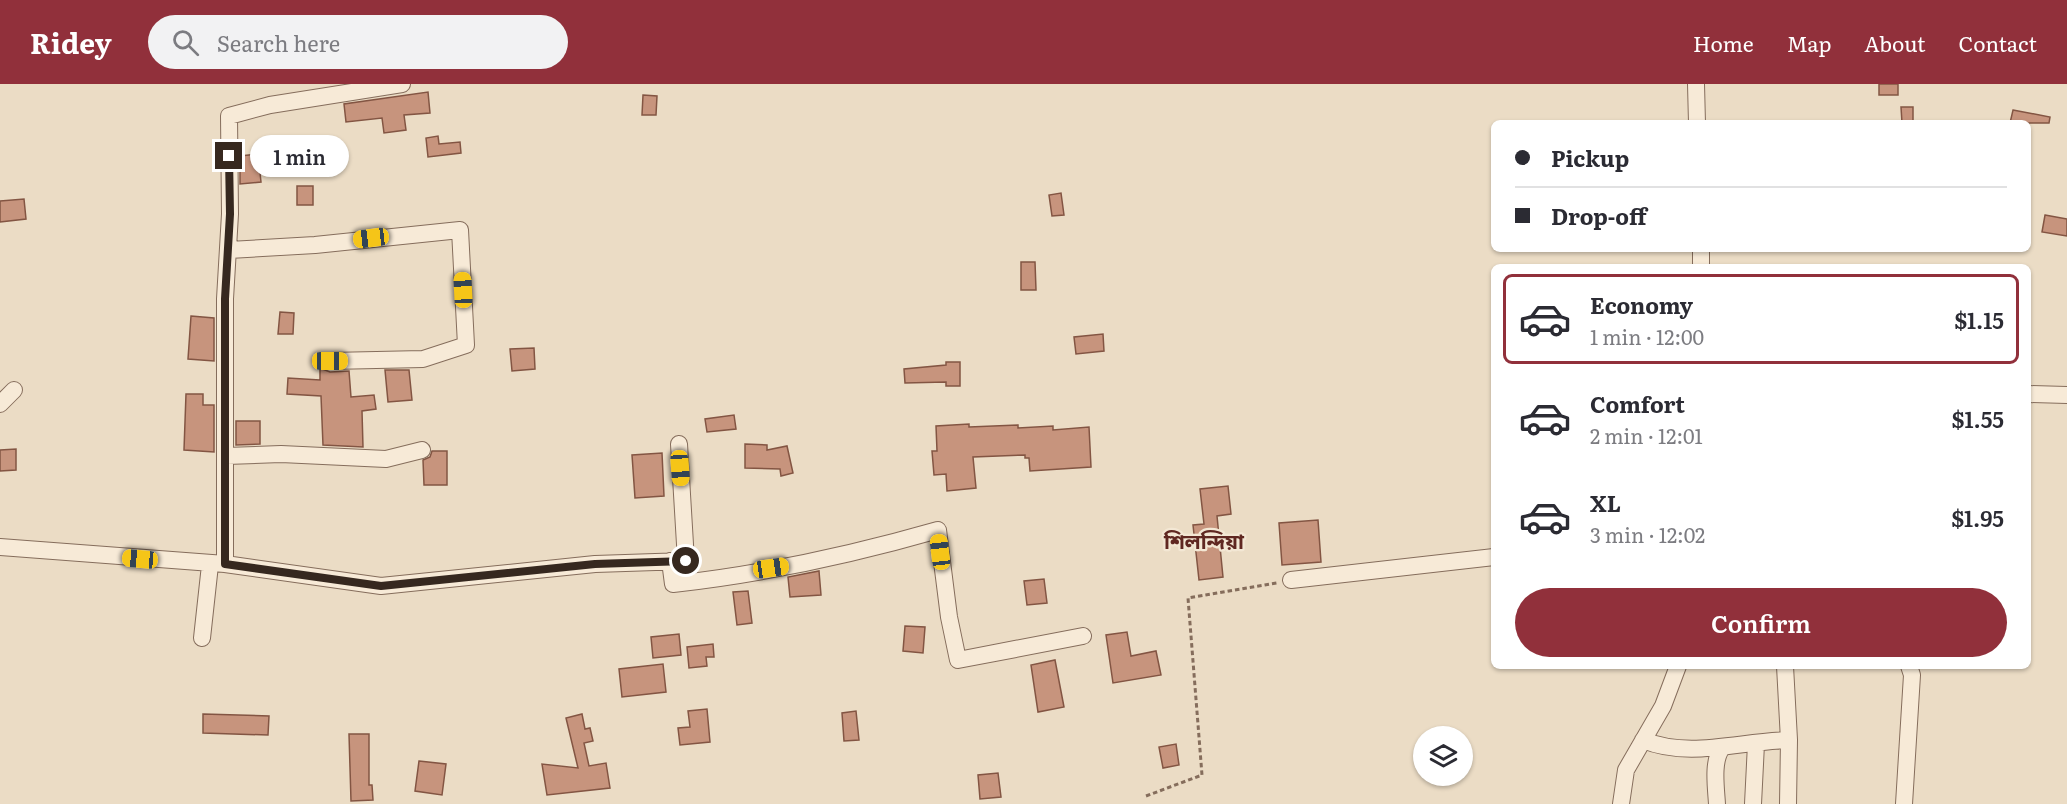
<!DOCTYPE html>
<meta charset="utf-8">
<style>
body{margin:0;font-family:Literata,"Noto Sans Bengali",serif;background:#f2f2f3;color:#2b2b33;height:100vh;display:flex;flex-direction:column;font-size:22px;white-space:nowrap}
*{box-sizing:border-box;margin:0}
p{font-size:20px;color:#7c7c81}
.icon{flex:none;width:33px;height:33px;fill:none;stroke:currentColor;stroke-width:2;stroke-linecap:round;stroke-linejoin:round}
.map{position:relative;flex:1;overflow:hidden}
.side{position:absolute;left:1491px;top:180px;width:540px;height:405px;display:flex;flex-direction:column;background:#fff;border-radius:9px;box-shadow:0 2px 4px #0004}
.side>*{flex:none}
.hud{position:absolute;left:1491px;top:36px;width:540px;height:132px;border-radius:9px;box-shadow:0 2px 4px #0004;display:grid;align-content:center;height:132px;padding:0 24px;background:#fff}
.fabs{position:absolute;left:1413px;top:642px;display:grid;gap:12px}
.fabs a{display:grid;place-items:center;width:60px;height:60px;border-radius:50%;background:#fff;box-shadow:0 2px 4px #0004;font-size:30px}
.end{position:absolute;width:27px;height:27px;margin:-14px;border:8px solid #36281f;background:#fff;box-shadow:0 0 0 3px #fff}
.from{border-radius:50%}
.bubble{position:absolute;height:42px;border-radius:21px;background:#fff;box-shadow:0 2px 4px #0004;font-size:20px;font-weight:600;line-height:42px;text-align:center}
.car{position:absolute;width:18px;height:36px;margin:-18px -9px;border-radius:8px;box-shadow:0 0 4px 2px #0007;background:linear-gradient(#f5c518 24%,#345 0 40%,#f5c518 0 76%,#345 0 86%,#f5c518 0)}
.hud b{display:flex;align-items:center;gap:21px;height:57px;font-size:22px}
.hud b+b{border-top:2px solid #e1e1e2}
.hud i{width:15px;height:15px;background:#2b2b33}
ul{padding:10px 0 0;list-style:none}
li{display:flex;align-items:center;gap:18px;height:90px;margin:0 12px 9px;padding:0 12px;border:3px solid transparent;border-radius:9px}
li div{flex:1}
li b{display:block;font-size:22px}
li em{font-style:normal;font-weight:600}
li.active{border-color:#91303b}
li>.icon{width:54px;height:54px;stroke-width:1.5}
.action{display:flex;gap:12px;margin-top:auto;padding:12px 24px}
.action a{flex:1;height:69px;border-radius:36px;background:#91303b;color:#fff;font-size:24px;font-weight:600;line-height:69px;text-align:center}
header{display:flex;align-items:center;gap:36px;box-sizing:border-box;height:84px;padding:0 30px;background:#91303b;color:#fff}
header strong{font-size:28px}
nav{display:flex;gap:33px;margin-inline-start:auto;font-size:21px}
.search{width:420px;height:54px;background:#f2f2f3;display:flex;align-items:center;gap:15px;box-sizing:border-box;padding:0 21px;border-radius:33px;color:#7c7c81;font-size:22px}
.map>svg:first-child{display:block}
.building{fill:#c7947d;stroke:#835543;stroke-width:1.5}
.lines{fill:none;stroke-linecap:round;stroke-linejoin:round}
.minor-casing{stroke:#856d5c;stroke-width:18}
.path{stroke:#856d5c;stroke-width:3;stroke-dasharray:4.5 3;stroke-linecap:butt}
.minor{stroke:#f7ead7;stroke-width:16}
.route{stroke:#36281f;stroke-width:8}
.labels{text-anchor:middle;stroke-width:4.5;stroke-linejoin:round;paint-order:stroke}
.quarter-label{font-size:21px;font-weight:bold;fill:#602721;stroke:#f3e7d4}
</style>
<header>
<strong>Ridey</strong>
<div class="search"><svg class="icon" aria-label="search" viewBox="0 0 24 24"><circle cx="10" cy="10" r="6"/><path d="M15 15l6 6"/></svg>Search here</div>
<nav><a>Home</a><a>Map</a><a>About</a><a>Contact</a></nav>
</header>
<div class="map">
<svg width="2067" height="720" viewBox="0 0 2067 720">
<rect width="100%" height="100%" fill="#ebdcc5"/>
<!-- building -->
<path class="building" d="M 1879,0 L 1898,0 L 1898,11 L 1879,11 Z
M 428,8 L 430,29 L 404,31 L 406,46 L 384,49 L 382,34 L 346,38 L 344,20 Z
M 643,11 L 657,12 L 656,31 L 642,31 Z
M 1901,23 L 1913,23 L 1913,39 L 1902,39 Z
M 2013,26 L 2050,33 L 2049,39 L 2010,39 Z
M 438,52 L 439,60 L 460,58 L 461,69 L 428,73 L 426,54 Z
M 258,70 L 261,98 L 240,100 L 240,72 Z
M 297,102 L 313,102 L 313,121 L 297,121 Z
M 1061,109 L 1064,131 L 1052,132 L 1049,111 Z
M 24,115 L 26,135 L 0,138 L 0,117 Z
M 2045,131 L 2067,135 L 2067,152 L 2042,148 Z
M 1021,178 L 1035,178 L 1036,206 L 1021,206 Z
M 280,228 L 294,229 L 293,250 L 278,250 Z
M 191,232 L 214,234 L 214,277 L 188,275 Z
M 1103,250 L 1104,267 L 1076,270 L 1074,253 Z
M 534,264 L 535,285 L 512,287 L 510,265 Z
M 946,278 L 960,278 L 960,302 L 946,302 L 946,298 L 905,299 L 904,285 L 946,281 Z
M 320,284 L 330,288 L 349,287 L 351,313 L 374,311 L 376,325 L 362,327 L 363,363 L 323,361 L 321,312 L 287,310 L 288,294 L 320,296 Z
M 385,286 L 409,286 L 412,316 L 388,318 Z
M 186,310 L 203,310 L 203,321 L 214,321 L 214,368 L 184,366 Z
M 734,331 L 736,345 L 707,348 L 705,335 Z
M 236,337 L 260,337 L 260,360 L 236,361 Z
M 969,340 L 969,343 L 1018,341 L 1018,344 L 1053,342 L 1053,346 L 1089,343 L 1091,383 L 1030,387 L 1029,374 L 1025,374 L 1025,371 L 973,373 L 976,404 L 947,407 L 946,390 L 934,391 L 932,367 L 937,367 L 936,342 Z
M 745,360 L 767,361 L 767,366 L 787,362 L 793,389 L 781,392 L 780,385 L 745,384 Z
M 16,365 L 16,386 L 0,387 L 0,366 Z
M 432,367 L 447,367 L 447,401 L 424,401 L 423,376 L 430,373 Z
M 662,369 L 664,412 L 635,414 L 632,371 Z
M 1228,402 L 1231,430 L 1217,432 L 1223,493 L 1199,496 L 1193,441 L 1204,440 L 1200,405 Z
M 1318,436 L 1321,478 L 1282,481 L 1279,439 Z
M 819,487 L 821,511 L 790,513 L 788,493 Z
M 1044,495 L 1047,519 L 1027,521 L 1024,497 Z
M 748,507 L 752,539 L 737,541 L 733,508 Z
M 905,542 L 925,543 L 923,569 L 903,567 Z
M 1127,548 L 1131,572 L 1156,567 L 1161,591 L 1113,599 L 1106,551 Z
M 679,550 L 681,571 L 653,574 L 651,553 Z
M 713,560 L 714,573 L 706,573 L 707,582 L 689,584 L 687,563 Z
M 1055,576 L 1064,623 L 1038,628 L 1031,581 Z
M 663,580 L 666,608 L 622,613 L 619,585 Z
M 707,625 L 710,658 L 680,661 L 678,644 L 690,643 L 688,627 Z
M 856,627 L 859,656 L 844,657 L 842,629 Z
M 203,630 L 269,632 L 268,651 L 203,649 Z
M 582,630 L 585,645 L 590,644 L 593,657 L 584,659 L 589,682 L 606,679 L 610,704 L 547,711 L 542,680 L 578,684 L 566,634 Z
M 349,650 L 369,650 L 369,701 L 372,701 L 373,716 L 351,717 Z
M 1176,660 L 1179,681 L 1163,684 L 1159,663 Z
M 419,677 L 446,680 L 442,711 L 415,707 Z
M 998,689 L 1001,713 L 980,715 L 978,691 Z"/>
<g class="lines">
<defs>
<path id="minor" d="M 1696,0 L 1697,39
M 1701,165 L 1701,183
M 229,166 L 315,161 L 460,146 L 466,261 L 423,275 L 330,277
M 2028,310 L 2067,311
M 0,320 L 14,306
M 226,372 L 281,370 L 386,375 L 422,366
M 0,463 L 225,480 L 381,502 L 595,480 L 686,477 L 679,360
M 670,477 L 673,500 C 763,490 851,471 938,446 L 949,533 L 958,576 L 1083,552
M 225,480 L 225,215 L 230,130 L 229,32 L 270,21 L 402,0
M 1291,496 L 1494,473
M 202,554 L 210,481
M 1785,582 L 1789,656 L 1788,720
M 1643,656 C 1689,675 1740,657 1789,656
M 1621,720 L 1626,686 L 1663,622 L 1678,582
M 1717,720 C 1716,703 1712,677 1722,664
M 1753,720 L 1756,660
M 1904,720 L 1912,591 L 1909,582"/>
</defs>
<!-- minor casing -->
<use href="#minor" class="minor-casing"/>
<!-- path -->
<path class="path" d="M 1146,712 L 1202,691 L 1188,514 L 1277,499"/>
<!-- minor -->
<use href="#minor" class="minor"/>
</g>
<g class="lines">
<!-- route -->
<path class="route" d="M 229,72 L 230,130 L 225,215 L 225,480 L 381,502 L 595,480 L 686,477"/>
</g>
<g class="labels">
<!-- quarter labels -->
<g class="quarter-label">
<text x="1204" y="465">শিলন্দিয়া</text>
</g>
</g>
</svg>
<div class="fabs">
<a><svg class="icon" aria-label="layers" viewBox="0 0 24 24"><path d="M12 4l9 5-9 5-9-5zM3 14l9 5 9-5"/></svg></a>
</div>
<i class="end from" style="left:686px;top:477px"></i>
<i class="end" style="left:229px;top:72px"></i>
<div class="bubble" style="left:250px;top:51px;width:99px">1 min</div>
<i class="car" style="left:371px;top:154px;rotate:263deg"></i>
<i class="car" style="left:463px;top:206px;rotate:357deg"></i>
<i class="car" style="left:330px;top:277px;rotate:90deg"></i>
<i class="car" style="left:680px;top:384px;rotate:176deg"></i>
<i class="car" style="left:940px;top:468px;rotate:353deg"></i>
<i class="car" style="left:140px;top:475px;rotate:275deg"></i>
<i class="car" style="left:771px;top:484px;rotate:82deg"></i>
<div class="hud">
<b><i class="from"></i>Pickup</b>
<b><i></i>Drop-off</b>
</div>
<section class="side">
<ul>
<li class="active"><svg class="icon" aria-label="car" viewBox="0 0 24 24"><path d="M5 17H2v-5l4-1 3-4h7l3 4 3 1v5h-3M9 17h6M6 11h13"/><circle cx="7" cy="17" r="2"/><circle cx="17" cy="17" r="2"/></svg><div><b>Economy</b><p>1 min · 12:00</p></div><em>$1.15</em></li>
<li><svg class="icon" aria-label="car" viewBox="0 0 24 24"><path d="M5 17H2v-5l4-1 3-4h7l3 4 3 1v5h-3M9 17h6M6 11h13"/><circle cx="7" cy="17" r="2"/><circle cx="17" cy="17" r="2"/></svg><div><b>Comfort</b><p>2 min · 12:01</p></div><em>$1.55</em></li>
<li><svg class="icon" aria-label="car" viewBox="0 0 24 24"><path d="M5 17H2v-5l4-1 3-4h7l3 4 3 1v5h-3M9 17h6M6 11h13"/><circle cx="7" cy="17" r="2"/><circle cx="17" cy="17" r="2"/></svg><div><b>XL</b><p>3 min · 12:02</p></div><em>$1.95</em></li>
</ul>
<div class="action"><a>Confirm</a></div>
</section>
</div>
